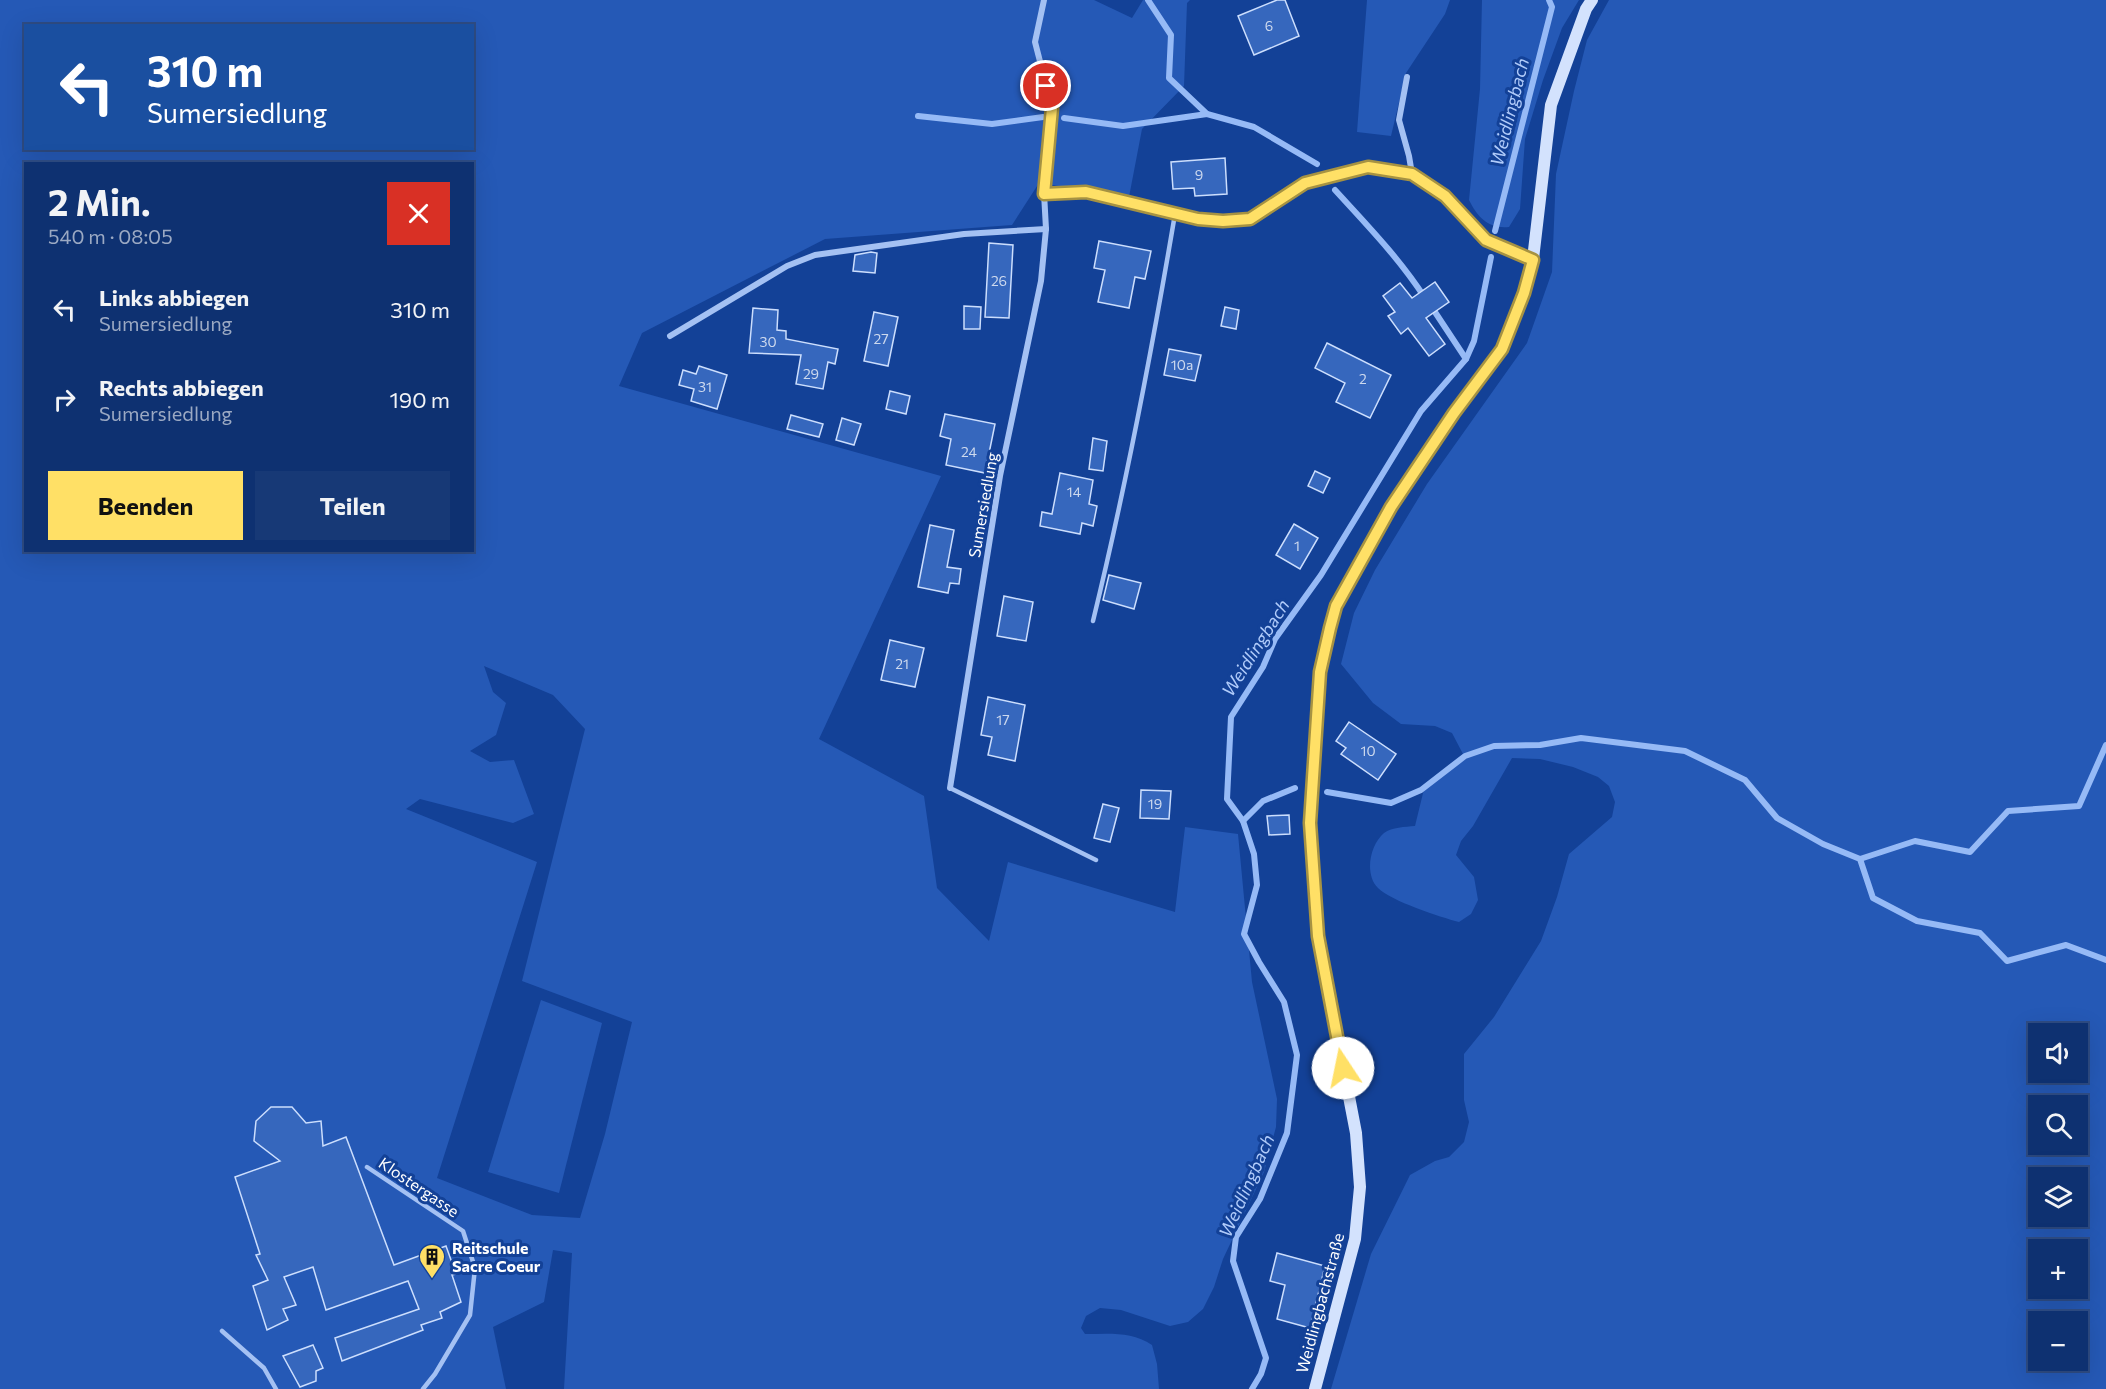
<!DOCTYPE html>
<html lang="de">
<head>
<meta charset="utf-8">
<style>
  body { margin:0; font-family:Commissioner,sans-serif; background:#173976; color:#f1f3f6; height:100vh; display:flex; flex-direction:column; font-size:22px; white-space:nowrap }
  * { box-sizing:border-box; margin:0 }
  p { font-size:20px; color:#9ba9c3 }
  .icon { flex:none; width:33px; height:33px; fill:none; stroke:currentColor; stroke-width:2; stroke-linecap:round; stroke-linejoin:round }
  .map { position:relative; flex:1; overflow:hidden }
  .drawer { position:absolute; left:24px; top:162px; width:450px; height:390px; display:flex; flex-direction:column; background:#0e3171; border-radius:0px; box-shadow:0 6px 24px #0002,0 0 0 2px #2e4c84 }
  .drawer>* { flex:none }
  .guide { position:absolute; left:24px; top:24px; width:450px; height:126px; border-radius:0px; box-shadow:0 6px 24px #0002,0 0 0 2px #2e4c84; background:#1a4fa0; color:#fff; overflow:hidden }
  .tools { position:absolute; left:2028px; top:1023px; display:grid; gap:12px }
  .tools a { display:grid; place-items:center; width:60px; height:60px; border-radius:0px; background:#0e3171; box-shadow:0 6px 24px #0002,0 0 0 2px #2e4c84; font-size:30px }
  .pin { position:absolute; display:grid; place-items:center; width:51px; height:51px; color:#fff; margin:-26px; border:3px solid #fff; border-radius:50%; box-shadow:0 2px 6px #0007 }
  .me { position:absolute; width:66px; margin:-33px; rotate:349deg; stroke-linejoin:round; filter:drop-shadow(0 0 4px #0008) }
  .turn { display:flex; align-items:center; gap:21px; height:126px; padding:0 24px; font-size:27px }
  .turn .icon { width:78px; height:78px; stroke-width:2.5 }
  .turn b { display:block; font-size:42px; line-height:51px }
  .round { display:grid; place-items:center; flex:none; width:63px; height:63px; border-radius:0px; background:#173976 }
  .head { display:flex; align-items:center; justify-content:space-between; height:102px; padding:0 24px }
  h1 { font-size:36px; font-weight:700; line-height:45px }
  .primary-button { display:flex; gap:12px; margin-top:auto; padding:12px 24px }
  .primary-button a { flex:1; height:69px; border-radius:0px; background:#ffe066; color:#111; font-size:24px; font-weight:700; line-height:69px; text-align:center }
  .primary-button a+a { background:#173976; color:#f1f3f6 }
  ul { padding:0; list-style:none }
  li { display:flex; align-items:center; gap:18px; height:90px; padding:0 24px }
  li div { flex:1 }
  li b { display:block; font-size:22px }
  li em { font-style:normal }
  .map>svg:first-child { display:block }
</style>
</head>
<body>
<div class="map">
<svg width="2106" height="1389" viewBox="0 0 2106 1389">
  <rect width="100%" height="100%" fill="#134197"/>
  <g fill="#2559b6" fill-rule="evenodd">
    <path d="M 0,0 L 1094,0 L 1132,18 L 1143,0 L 1190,0 L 1187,3 L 1184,86 L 1142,129 L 1129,197 L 1039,183 L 1012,225 L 825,239 L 642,333 L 619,386 L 941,476 L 819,739 L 924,796 L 937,888 L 989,941 L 1008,862 L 1175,912 L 1185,827 L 1238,834 L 1252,982 L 1277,1099 L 1276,1127 L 1264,1172 L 1223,1259 L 1214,1287 L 1203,1309 L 1188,1322 L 1170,1326 L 1121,1310 L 1100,1308 L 1086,1316 L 1081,1328 L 1085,1334 C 1109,1334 1132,1331 1152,1345 L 1157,1364 L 1159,1389 L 564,1389 L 572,1253 L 553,1250 L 544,1302 L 493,1327 L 506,1389 L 0,1389 ZM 26,26 L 472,26 L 472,148 L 26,148 ZM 26,164 L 472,164 L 472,550 L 26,550 ZM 484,666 L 553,695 L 585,729 L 522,981 L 632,1022 L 605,1134 L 580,1218 L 532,1215 L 437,1178 L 537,862 L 406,809 L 420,799 L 513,823 L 534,814 L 514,760 L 490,762 L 470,751 L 496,735 L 506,703 L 493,692 Z"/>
    <polygon points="1367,0 1450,0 1445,14 1406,73 1391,136 1357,132"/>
    <path d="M 1482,0 L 1579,0 L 1562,28 L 1543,80 L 1525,139 L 1520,209 L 1509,227 C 1489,229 1478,218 1469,200 L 1480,89 Z"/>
    <path d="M 1609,0 L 2106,0 L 2106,1389 L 1331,1389 L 1371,1254 L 1410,1175 L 1435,1161 L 1449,1157 L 1464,1142 L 1469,1122 L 1464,1100 L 1464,1054 L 1494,1017 L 1541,941 L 1557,897 L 1569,854 L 1612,817 L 1615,802 L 1609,786 L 1598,777 L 1573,767 L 1540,759 L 1512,758 L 1473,826 L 1461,841 L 1456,855 L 1474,877 L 1478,900 L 1471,914 L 1459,922 C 1440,917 1391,901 1378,888 C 1364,874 1370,845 1384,833 C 1392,827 1405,827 1415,826 L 1425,785 L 1463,754 L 1452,733 L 1435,726 L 1401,724 L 1373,703 L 1341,664 L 1354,613 L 1375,570 L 1427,484 L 1527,343 L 1552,272 L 1556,174 L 1574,91 L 1587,40 ZM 2038,1034 L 2078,1034 L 2078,1072 L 2038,1072 ZM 2038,1106 L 2078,1106 L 2078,1144 L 2038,1144 ZM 2038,1178 L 2078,1178 L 2078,1216 L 2038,1216 ZM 2038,1250 L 2078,1250 L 2078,1288 L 2038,1288 ZM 2038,1322 L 2078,1322 L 2078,1360 L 2038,1360 Z"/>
    <polygon points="541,1000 602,1023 559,1193 488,1172"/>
  </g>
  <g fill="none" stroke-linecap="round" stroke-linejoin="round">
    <g stroke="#96baf6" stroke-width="6">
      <polyline points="1148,0 1171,35 1169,78 1207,114 1254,127 1317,164"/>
      <polyline points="918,116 992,124 1043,117"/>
      <polyline points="1064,118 1123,126 1207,114"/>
      <path d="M 1335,190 C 1367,225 1399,258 1425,298"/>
      <polyline points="1495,231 1552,7 1549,0"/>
      <polyline points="1431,306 1466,359"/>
      <polyline points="1327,792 1391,803 1421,790 1465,756 1494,746 1540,745 1581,738 1685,751 1745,780 1777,818 1823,844 1860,859 1873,898 1917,921 1980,933 2007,961 2066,945 2106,960"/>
      <polyline points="1243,821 1263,801 1295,788"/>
      <polyline points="1860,859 1915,841 1970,852 2008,811 2079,806 2106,745"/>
      <polyline points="1252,1389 1261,1374 1266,1358 1233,1261 1236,1237 1260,1199 1287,1133 1297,1055 1284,1002 1259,962 1244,934 1257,885 1254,854 1243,821 1227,799 1231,717 1263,667 1275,639 1321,575 1421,411 1466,359 1474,341 1491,257"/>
    </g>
  </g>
  <g fill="#3667bd" stroke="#ccdefd" stroke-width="1.5">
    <polygon points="1277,0 1285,0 1299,36 1254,55 1238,16"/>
    <polygon points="1225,158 1227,194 1195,196 1194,188 1173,189 1171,162"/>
    <polygon points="1099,241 1151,251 1145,279 1135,277 1129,308 1098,302 1105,270 1094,268"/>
    <polygon points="989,243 1013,245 1009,318 985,317"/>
    <polygon points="871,252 877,253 875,273 853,271 855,255"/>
    <polygon points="1435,282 1449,302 1426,318 1445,344 1429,356 1408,328 1401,334 1388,316 1395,312 1383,296 1400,283 1412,298"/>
    <polygon points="964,306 981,307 980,329 964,329"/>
    <polygon points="1225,307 1239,310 1236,329 1221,326"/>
    <polygon points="753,308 778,310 777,330 786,331 786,339 838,349 835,364 828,362 823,389 796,384 801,355 749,353"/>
    <polygon points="874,312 898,317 888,366 864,361"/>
    <polygon points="1327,343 1391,375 1370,418 1336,402 1345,383 1315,368"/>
    <polygon points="1169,349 1201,355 1195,381 1164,375"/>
    <polygon points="699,366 727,375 717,409 691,401 694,389 679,385 683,370 696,374"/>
    <polygon points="890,391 910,396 906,414 886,409"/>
    <polygon points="945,414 995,424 985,473 946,465 951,439 940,436"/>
    <polygon points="791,415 823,424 819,437 787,429"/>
    <polygon points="842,418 861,424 854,445 836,440"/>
    <polygon points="1093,438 1107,441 1103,471 1089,469"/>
    <polygon points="1315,471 1330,478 1323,493 1308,486"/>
    <polygon points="1060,473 1093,480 1089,504 1097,506 1093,526 1082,523 1080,534 1040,526 1042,512 1052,514"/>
    <polygon points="1294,524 1318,538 1300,569 1276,555"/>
    <polygon points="930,525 954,530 947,567 961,569 959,584 950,583 948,593 918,587"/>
    <polygon points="1109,575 1141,583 1134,609 1103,600"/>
    <polygon points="1004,596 1033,602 1026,641 997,636"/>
    <polygon points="890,640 924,648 915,687 881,680"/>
    <polygon points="988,697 1025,705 1015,761 988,755 992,737 981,735"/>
    <polygon points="1349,722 1396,754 1378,780 1341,754 1346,748 1336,741"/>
    <polygon points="1141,790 1171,791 1169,819 1140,818"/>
    <polygon points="1103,804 1119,808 1110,842 1094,838"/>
    <polygon points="1289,815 1290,834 1269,835 1267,816"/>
    <polygon points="271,1107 292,1107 306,1123 321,1121 323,1146 346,1137 394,1265 446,1246 456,1274 452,1275 461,1302 440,1312 442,1318 421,1325 423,1330 342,1361 335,1338 419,1309 408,1281 326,1310 313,1267 284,1277 296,1305 283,1309 288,1320 267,1330 253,1286 268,1280 256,1255 260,1254 235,1177 280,1161 254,1141 256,1121"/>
    <polygon points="1277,1253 1325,1266 1310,1328 1277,1319 1285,1285 1270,1281"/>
    <polygon points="313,1345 323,1368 316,1371 316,1381 300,1387 283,1356"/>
  </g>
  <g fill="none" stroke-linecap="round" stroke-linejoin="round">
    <g stroke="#a4c1f3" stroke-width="4.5">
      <path d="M 1093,621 C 1126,486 1152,350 1175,214"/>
      <polyline points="950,788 1096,860"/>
      <polyline points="367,1167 463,1231 475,1268 470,1315 435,1374 423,1389"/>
      <polyline points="222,1331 264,1368 276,1389"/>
    </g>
    <g stroke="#a4c1f3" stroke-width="6">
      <polyline points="1407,77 1399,120 1409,156 1412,174"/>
      <polyline points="1044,193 1086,192 1198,219 1223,221 1250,219 1305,183 1368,167 1412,174 1445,196 1486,240 1533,259"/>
      <polyline points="670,336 787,266 815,255 964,234 1046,229"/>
      <polyline points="950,788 1000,476 1041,281 1046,229 1044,193 1052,108 1035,42 1044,0"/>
    </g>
    <polyline stroke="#d3e2fd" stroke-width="12" points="1315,1389 1355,1239 1360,1187 1356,1133 1318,936 1310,823 1320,672 1336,606 1391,507 1454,413 1502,349 1524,293 1533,259 1551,105 1586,9 1592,0"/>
  </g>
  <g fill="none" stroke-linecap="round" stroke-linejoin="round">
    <defs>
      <polyline id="route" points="1046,86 1052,108 1044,194 1086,192 1198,219 1223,221 1250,219 1305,183 1368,167 1412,174 1445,196 1486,240 1533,260 1524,293 1502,349 1454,413 1391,507 1336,606 1330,628 1320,672 1310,823 1318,936 1343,1068"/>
    </defs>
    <use href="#route" stroke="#a69242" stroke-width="15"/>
    <use href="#route" stroke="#ffe066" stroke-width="10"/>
  </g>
  <defs>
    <symbol id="building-pin" viewBox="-11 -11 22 30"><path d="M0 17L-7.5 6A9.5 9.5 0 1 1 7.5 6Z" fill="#ffe066" stroke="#134197"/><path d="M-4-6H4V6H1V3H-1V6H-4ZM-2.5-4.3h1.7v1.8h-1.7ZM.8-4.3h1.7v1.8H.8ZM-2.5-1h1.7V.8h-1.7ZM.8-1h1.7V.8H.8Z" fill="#111"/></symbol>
  </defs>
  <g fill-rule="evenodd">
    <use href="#building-pin" x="417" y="1242" width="30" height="40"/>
  </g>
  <g text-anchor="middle" stroke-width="6" stroke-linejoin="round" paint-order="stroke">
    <g font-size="14" fill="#cdd9ee">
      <text x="1269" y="31">6</text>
      <text x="1199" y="180">9</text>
      <text x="999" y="286">26</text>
      <text x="881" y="344">27</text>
      <text x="768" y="347">30</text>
      <text x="1182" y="370">10a</text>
      <text x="811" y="379">29</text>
      <text x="1363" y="384">2</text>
      <text x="705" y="392">31</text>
      <text x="969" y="457">24</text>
      <text x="1074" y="497">14</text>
      <text x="1297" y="551">1</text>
      <text x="902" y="669">21</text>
      <text x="1003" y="725">17</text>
      <text x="1368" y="756">10</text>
      <text x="1155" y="809">19</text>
    </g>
    <g font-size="16" fill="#fff" stroke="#134197">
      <text transform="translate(983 505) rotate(-80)" y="6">Sumersiedlung</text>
      <text transform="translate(419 1187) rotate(34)" y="6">Klostergasse</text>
      <text transform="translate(1320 1303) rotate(-75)" y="6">Weidlingbachstraße</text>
    </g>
    <g font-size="16" font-weight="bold" fill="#fff" stroke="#134197" text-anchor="start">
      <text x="452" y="1254">Reitschule<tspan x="452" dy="18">Sacre Coeur</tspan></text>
    </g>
    <g font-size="18" font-style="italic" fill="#b0cbfa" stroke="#134197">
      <text transform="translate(1510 112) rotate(-76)" y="6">Weidlingbach</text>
      <text transform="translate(1256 648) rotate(-58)" y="6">Weidlingbach</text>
      <text transform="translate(1247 1186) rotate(-66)" y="6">Weidlingbach</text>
    </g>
  </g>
</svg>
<div class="tools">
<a><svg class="icon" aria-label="sound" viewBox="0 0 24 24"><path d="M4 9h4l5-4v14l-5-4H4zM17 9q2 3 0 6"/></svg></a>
<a><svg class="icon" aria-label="search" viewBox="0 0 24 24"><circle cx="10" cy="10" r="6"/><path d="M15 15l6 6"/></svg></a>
<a><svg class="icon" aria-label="layers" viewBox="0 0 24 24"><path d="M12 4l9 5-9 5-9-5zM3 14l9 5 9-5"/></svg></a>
<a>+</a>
<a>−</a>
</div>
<div class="pin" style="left:1046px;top:86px;background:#d93025"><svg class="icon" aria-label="arrive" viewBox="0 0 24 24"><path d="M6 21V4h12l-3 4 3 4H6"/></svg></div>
<svg class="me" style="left:1343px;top:1068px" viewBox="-20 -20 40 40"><circle r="19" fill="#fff"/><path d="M0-13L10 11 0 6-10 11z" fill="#ffe066"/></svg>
<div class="guide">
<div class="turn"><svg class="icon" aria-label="left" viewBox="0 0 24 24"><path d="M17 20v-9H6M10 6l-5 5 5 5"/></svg><div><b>310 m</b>Sumersiedlung</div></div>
</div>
<section class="drawer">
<div class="head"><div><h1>2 Min.</h1><p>540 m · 08:05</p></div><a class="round" style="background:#d93025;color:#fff"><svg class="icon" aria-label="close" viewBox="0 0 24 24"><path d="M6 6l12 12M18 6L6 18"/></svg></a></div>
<ul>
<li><svg class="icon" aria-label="left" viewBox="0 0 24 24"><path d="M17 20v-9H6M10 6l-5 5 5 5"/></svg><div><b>Links abbiegen</b><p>Sumersiedlung</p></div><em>310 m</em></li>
<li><svg class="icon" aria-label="right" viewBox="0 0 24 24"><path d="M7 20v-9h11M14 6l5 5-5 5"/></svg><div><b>Rechts abbiegen</b><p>Sumersiedlung</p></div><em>190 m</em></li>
</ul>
<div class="primary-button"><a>Beenden</a><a>Teilen</a></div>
</section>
</div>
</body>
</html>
